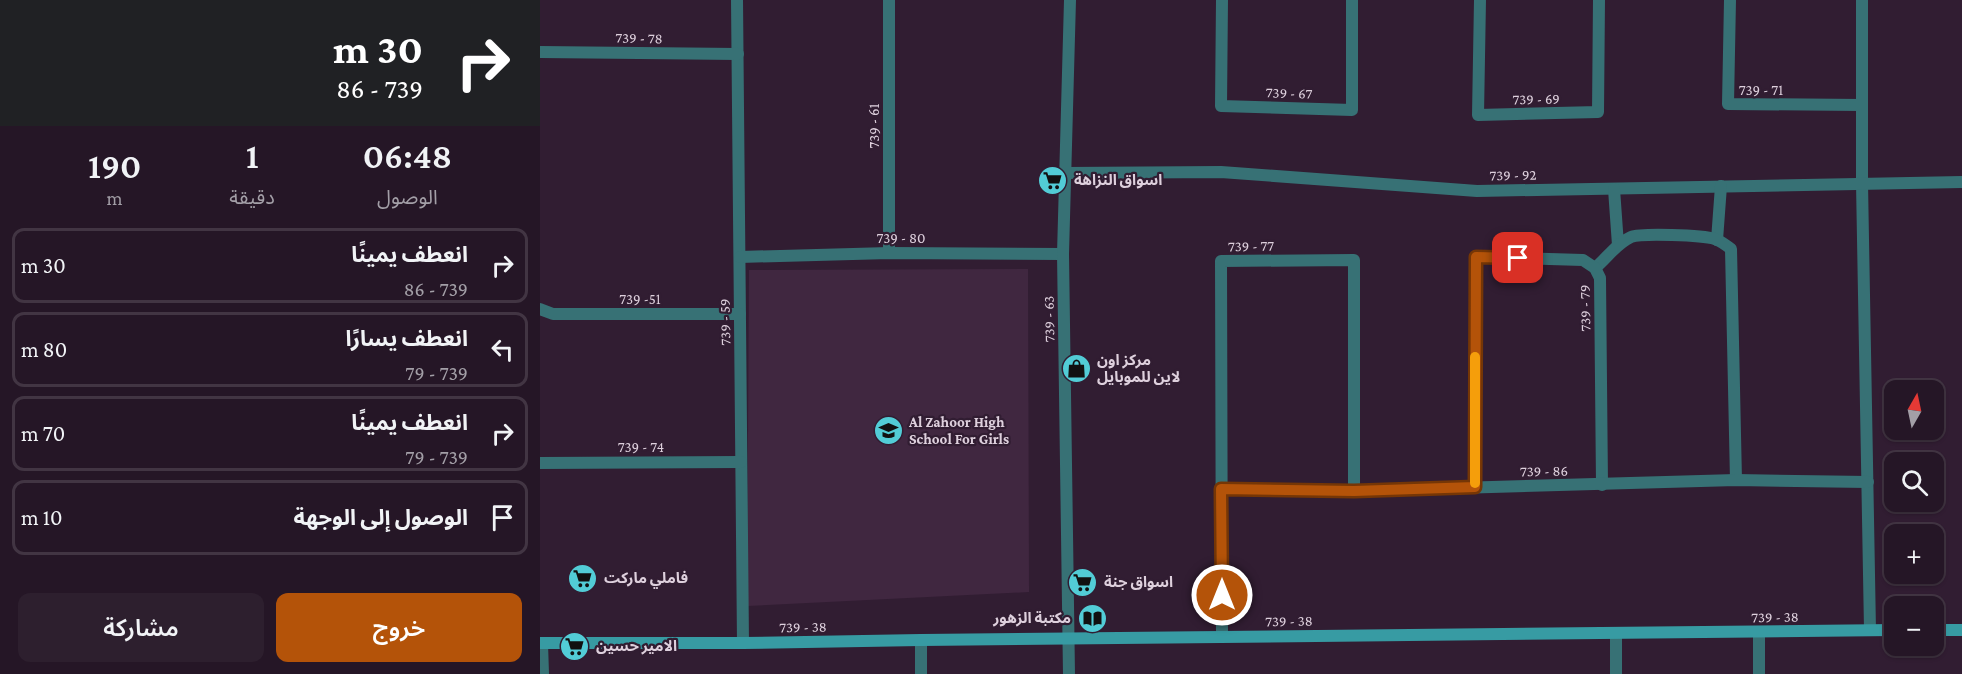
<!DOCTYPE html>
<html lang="ar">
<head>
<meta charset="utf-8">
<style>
  body { margin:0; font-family:"Crimson Pro","Noto Sans Arabic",serif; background:#2d1f2e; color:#f1f3f6; direction:rtl; height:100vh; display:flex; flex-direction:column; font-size:22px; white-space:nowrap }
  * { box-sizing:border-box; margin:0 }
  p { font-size:20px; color:#a39fa7 }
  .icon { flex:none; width:33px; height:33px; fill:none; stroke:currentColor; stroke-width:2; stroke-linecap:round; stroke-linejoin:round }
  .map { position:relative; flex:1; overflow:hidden; direction:ltr }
  .side { display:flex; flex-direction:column; background:#251626; width:540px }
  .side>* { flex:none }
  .banner { background:#202124; color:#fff; overflow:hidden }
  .needle { width:39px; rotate:9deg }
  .tools { position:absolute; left:1344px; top:380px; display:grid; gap:12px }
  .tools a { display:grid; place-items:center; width:60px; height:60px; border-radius:12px; background:#251626; box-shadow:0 2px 4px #0004,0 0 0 2px #423543; font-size:30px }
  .pin { position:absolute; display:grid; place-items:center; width:51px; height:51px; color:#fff; margin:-26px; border-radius:12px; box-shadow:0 3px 9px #0006 }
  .me { position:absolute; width:66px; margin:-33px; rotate:0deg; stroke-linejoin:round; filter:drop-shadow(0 0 4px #0008) }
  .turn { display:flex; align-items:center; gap:21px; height:126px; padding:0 18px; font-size:27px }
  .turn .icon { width:78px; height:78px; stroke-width:2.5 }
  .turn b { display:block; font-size:42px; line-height:51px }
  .eta { display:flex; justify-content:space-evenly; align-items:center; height:102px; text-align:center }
  .eta b { font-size:36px; font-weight:600; line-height:42px }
  .button { display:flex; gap:12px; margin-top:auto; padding:12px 18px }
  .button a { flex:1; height:69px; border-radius:12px; background:#b45309; color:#fff; font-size:24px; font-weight:600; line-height:69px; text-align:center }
  .button a+a { background:#2d1f2e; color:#f1f3f6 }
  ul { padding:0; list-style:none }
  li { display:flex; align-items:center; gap:18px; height:75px; margin:0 12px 9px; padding:0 6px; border:3px solid #423543; border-radius:12px }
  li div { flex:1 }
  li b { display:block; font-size:22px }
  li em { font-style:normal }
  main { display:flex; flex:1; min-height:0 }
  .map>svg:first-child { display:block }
</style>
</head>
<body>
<main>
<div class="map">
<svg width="1422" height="674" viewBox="0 0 1422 674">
  <rect width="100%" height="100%" fill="#311d32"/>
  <polygon fill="#402740" points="488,269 489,592 207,606 209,270"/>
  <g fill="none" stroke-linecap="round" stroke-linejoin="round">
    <g stroke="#377175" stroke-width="12">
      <polyline points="197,0 203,643"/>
      <polyline points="349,0 349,253"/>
      <polyline points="682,0 681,106 812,110 812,0"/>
      <polyline points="940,0 938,115 1058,112 1059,0"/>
      <polyline points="1190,0 1188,104 1322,105"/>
      <polyline points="1322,0 1322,183 1330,630"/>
      <polyline points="0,52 198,54"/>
      <polyline points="525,173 681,172 937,191 1422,182"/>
      <polyline points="1074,189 1078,245"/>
      <polyline points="1177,240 1181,186"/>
      <polyline points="200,257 349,253 523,254"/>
      <path d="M 1055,268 C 1067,258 1077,243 1091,237 C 1101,233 1162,235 1175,239 C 1180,241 1186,245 1191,249 L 1196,480"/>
      <polyline points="0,309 13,314 200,314"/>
      <polyline points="0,463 201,462"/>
      <polyline points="935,487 936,257 1043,260 1055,268 1060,278 1062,485"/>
      <polyline points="681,489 814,491 1196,480 1328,482"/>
      <polyline points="1219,633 1219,674"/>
      <polyline points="682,637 681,261 814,260 814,491"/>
      <polyline points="381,640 381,674"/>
      <polyline points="2,643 3,674"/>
      <polyline points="529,674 523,254 530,0"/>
      <polyline points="1076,674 1076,633"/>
    </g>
    <g stroke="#379ba3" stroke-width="12">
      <polyline points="1394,630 1422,630"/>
      <polyline points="0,643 203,643 381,640 1354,630"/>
    </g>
  </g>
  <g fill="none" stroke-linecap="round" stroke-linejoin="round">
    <defs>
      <polyline id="route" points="682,595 681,489 814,491 935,487 936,257 978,258"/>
    </defs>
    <use href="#route" stroke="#753606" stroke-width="15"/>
    <use href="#route" stroke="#b45309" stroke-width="10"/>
    <polyline stroke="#f59e0b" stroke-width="10" points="935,483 935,357"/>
  </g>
  <defs>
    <symbol id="supermarket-disc" viewBox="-11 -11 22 22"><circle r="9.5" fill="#52ccd6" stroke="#311d32"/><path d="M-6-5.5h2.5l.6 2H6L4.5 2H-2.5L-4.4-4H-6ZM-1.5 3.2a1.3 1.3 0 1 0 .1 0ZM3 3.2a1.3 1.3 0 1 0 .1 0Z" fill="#111"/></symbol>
    <symbol id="shop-disc" viewBox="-11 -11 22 22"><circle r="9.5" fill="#52ccd6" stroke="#311d32"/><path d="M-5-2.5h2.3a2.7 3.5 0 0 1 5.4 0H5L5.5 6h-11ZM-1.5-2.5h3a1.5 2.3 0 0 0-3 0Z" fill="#111"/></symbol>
    <symbol id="school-disc" viewBox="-11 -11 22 22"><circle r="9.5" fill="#52ccd6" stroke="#311d32"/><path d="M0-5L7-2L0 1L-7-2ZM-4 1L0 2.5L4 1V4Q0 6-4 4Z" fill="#111"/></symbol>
    <symbol id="library-disc" viewBox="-11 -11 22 22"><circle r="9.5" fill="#52ccd6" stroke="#311d32"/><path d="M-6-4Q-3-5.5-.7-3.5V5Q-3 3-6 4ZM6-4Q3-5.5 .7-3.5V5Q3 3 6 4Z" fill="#111"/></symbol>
  </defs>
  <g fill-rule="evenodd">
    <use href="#supermarket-disc" x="496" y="164" width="33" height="33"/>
    <use href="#shop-disc" x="520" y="352" width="33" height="33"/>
    <use href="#school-disc" x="332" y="414" width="33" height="33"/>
    <use href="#supermarket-disc" x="26" y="562" width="33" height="33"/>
    <use href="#supermarket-disc" x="526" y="566" width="33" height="33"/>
    <use href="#library-disc" x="536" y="602" width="33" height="33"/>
    <use href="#supermarket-disc" x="18" y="630" width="33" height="33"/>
  </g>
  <g text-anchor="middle" stroke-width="4.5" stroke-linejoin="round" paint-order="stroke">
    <g font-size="15" fill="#ded0dd" stroke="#311d32">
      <text transform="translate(99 38) rotate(1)" y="5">739 - 78</text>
      <text x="1221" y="95">739 - 71</text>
      <text transform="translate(749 93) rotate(2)" y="5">739 - 67</text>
      <text transform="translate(996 99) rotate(-1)" y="5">739 - 69</text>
      <text transform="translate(334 126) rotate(-90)" y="5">739 - 61</text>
      <text transform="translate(973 175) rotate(-1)" y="5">739 - 92</text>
      <text x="361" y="243">739 - 80</text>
      <text transform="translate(711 246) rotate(-1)" y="5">739 - 77</text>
      <text x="100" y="304">739 -51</text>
      <text transform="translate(1045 308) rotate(-91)" y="5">739 - 79</text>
      <text transform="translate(509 319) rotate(-91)" y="5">739 - 63</text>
      <text transform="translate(185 322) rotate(-91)" y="5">739 - 59</text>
      <text x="101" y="452">739 - 74</text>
      <text transform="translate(1004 471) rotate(-1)" y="5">739 - 86</text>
      <text transform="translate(1235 617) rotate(-1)" y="5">739 - 38</text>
      <text transform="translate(749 621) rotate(-1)" y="5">739 - 38</text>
      <text transform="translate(263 627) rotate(-1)" y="5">739 - 38</text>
    </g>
    <g font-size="15" font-weight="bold" fill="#ded0dd" stroke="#311d32" text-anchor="start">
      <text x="534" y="185">اسواق النزاهة</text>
      <text x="557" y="365">مركز اون<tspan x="557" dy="17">لاين للموبايل</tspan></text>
      <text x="369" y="427">Al Zahoor High<tspan x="369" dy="17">School For Girls</tspan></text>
      <text x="64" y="583">فاملي ماركت</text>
      <text x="564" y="587">اسواق جنة</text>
      <text x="531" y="623" text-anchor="end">مكتبة الزهور</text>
      <text x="56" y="651">الامير حسين</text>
    </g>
  </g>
</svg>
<div class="tools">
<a><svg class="needle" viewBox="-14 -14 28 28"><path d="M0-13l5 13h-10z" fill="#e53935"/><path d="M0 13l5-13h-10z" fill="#a39fa7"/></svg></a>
<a><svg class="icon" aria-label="search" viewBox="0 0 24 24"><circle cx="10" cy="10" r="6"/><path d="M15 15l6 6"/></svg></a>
<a>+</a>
<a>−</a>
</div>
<div class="pin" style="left:978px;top:258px;background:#d93025"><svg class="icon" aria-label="arrive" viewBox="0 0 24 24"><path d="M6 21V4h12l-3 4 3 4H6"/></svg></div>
<svg class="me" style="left:682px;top:595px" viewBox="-20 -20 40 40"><circle r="17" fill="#b45309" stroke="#fff" stroke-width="3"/><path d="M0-11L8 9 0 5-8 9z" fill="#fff"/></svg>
</div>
<section class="side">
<div class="banner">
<div class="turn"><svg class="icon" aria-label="right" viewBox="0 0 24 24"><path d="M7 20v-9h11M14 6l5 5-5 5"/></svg><div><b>30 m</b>739 - 86</div></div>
</div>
<div class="eta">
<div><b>06:48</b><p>الوصول</p></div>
<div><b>1</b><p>دقيقة</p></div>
<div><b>190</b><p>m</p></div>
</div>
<ul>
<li><svg class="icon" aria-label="right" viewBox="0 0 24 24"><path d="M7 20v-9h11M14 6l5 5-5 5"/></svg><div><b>انعطف يمينًا</b><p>739 - 86</p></div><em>30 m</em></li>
<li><svg class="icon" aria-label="left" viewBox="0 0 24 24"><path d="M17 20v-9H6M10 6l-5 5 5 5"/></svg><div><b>انعطف يسارًا</b><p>739 - 79</p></div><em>80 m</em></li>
<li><svg class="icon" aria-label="right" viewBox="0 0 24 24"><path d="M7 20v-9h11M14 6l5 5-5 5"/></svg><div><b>انعطف يمينًا</b><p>739 - 79</p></div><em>70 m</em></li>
<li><svg class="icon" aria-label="arrive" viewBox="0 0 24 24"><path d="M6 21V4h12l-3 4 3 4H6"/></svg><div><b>الوصول إلى الوجهة</b></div><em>10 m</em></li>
</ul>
<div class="button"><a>خروج</a><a>مشاركة</a></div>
</section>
</main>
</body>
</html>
